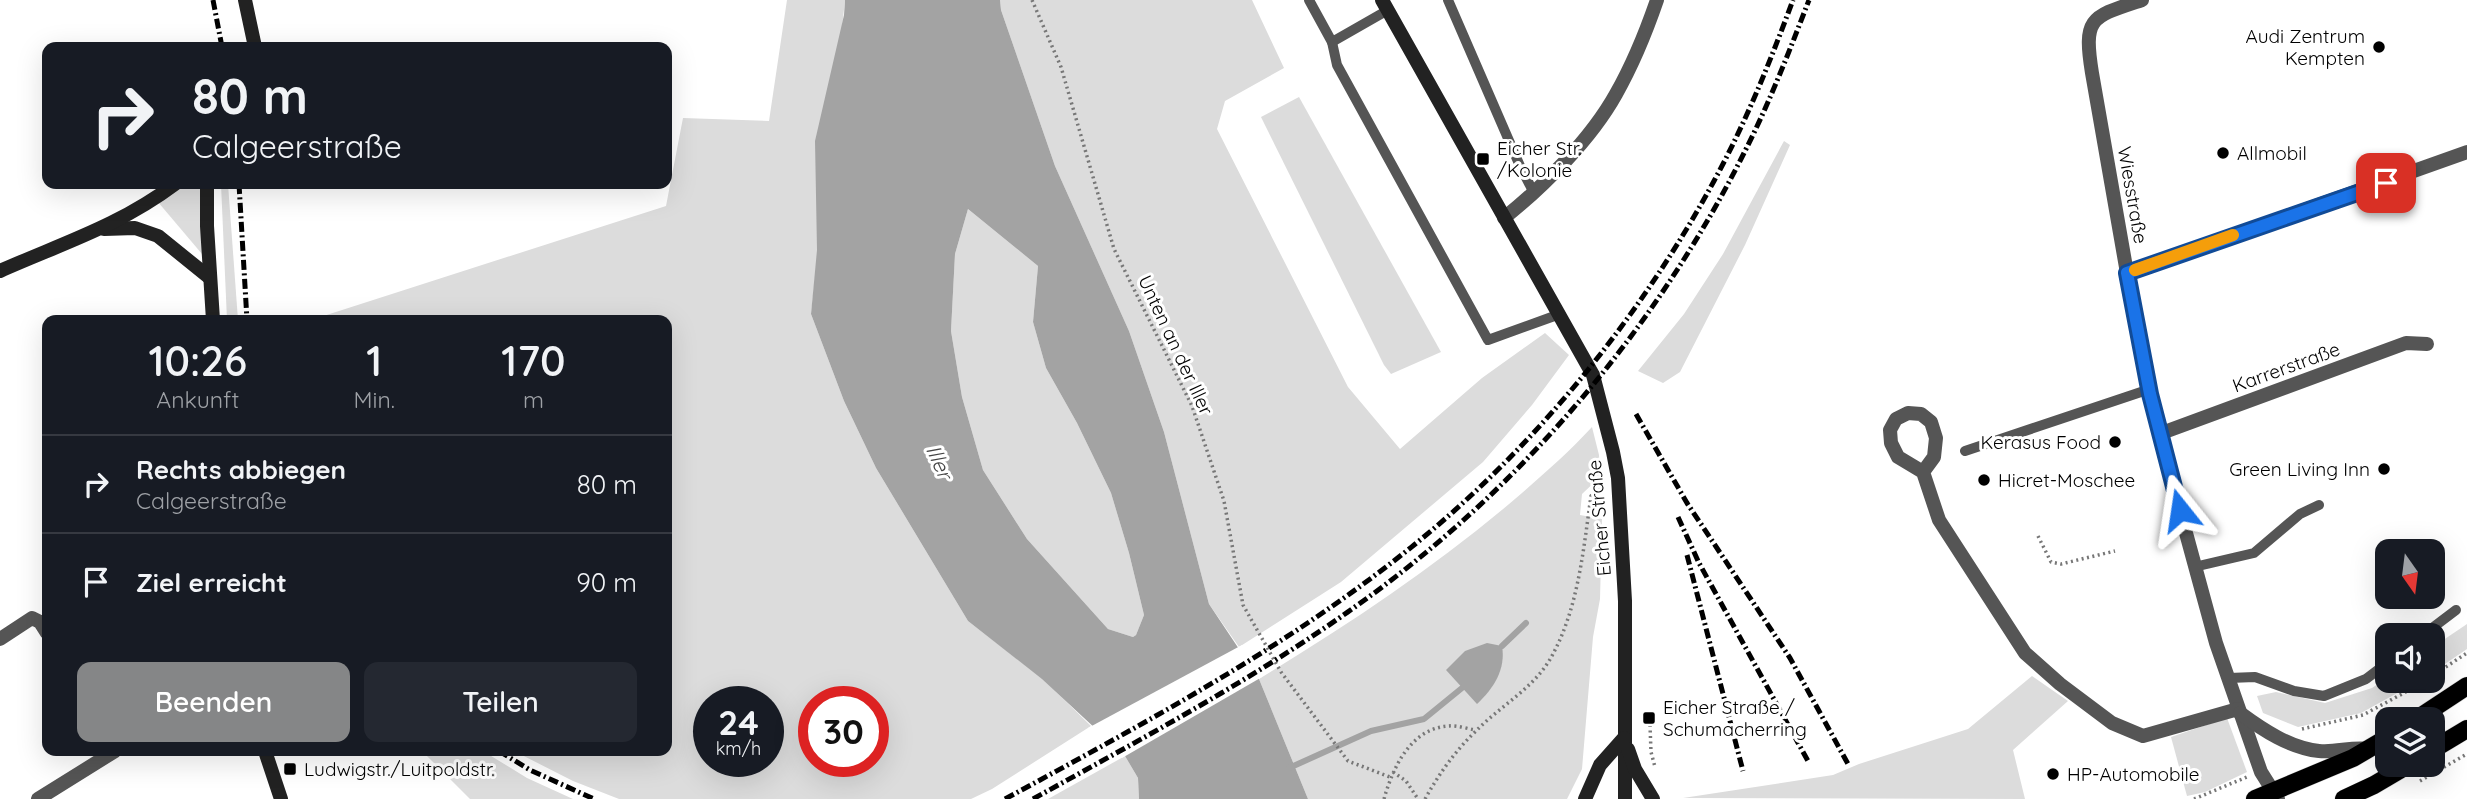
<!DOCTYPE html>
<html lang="de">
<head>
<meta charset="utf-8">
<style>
  body { margin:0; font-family:Quicksand,sans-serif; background:#242831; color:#f1f3f6; height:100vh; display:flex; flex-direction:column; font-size:26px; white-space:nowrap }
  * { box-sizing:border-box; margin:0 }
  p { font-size:23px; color:#9ea1a6 }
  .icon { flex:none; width:38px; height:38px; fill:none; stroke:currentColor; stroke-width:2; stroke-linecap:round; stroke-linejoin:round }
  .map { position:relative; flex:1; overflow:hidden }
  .panel { position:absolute; left:42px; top:315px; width:630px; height:441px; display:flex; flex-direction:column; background:#171b24; border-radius:14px; box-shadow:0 7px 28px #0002 }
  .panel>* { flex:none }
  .hud { position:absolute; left:42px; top:42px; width:630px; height:147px; border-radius:14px; box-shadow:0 7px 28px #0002; background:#171b24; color:#f1f3f6; overflow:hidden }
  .needle { width:46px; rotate:166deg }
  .buttons { position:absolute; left:2375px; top:539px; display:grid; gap:14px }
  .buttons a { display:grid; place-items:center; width:70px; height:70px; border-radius:14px; background:#171b24; box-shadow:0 7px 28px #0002; font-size:35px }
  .speed { position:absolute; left:693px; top:686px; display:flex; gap:14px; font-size:35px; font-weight:700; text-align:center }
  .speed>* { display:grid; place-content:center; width:91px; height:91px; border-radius:50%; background:#171b24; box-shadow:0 7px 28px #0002; line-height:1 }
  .speed small { font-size:18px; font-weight:400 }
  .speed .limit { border:10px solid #d22; background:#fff; color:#111 }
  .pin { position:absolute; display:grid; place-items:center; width:60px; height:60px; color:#fff; margin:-30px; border-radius:14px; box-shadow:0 4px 10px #0006 }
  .me { position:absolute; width:77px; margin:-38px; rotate:345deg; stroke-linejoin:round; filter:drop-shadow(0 0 5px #0008) }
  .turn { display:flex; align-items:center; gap:24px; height:147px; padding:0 35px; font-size:32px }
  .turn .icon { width:91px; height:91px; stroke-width:2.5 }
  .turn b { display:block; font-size:49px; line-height:60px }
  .eta { display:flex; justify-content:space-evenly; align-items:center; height:119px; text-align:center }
  .eta b { font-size:42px; font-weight:600; line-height:49px }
  .cta { display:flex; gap:14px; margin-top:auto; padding:14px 35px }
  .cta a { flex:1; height:80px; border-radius:14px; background:#858687; color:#fff; font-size:28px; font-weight:600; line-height:80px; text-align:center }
  .cta a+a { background:#242831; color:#f1f3f6 }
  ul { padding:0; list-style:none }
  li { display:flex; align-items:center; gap:21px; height:98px; padding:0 35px; border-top:2px solid #363941 }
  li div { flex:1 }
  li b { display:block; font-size:26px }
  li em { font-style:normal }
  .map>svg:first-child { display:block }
</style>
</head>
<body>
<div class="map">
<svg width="2467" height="799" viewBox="0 0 2467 799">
  <rect width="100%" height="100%" fill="#fff"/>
  <g fill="#dcdcdc" fill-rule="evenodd">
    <path d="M 787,0 L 845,0 L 811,314 L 844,401 L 876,468 L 968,621 L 1043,679 L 1091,726 L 992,789 L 971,799 L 619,799 L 573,781 L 514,751 L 667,751 L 667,320 L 311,320 L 666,206 L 683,118 L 769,121 ZM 709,702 L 768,702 L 768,761 L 709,761 ZM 814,702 L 873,702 L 873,761 L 814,761 Z"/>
    <polygon points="1000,0 1252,0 1284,68 1225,101 1217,129 1348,387 1400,449 1482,378 1545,333 1569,355 1532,405 1483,462 1341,582 1239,647 1209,604 1164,432 1129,331 1055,166 1001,10"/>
    <polygon points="1299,97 1441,352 1391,374 1384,365 1261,117"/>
    <polygon points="1784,141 1790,145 1745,245 1680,372 1663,383 1638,371 1684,314 1723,254"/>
    <polygon points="184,184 203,184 202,254 158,202"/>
    <polygon points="221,184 228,184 238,320 227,320"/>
    <polygon points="968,209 1038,266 1033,322 1046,368 1077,423 1111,493 1129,553 1144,615 1136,635 1133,637 1108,629 1027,539 983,470 962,397 951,331 955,254"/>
    <path d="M 1592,427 L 1599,455 L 1600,477 L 1582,494 L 1580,515 L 1602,519 L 1600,599 L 1593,637 L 1582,769 L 1567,799 L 1308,799 L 1259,679 C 1351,623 1441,563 1522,493 C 1546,472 1570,451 1592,427 Z"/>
    <polygon points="2467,624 2467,649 2433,672 2433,647"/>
    <polygon points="2032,676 2068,701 2013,750 2025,799 1683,798 1833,775 1859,764 1968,729"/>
    <polygon points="2387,678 2387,681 2419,681 2361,713 2298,727 2263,713 2257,696 2276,692 2325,703 2372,688"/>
    <polygon points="2227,718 2247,772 2205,792 2187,796 2171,737"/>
    <polygon points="422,751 483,751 527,778 573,799 470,799"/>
    <polygon points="1125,756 1138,778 1139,799 1048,799"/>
  </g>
  <g fill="#a3a3a3" fill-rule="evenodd">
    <path d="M 845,0 L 1000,0 L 1001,10 L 1055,166 L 1129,331 L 1164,432 L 1209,604 L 1259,679 L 1308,799 L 1139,799 L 1138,778 L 1125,756 L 1042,679 L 968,621 L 876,468 L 844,401 L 811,314 L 817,250 L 815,141 L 844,15 ZM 968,209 L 1038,266 L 1033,322 L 1046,368 L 1077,423 L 1111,493 L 1129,553 L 1144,615 L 1136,635 L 1133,637 L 1108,629 L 1027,539 L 983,470 L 962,397 L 951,331 L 955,254 Z"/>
    <path d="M 1487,643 L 1502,646 C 1506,669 1494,688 1477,704 L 1446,670 L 1465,651 Z"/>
  </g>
  <polygon fill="#fff" points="1242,645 1262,677 1122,758 1088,728"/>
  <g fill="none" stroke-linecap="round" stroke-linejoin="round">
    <g stroke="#a3a3a3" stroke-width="6">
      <polyline points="1502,646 1526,623"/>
      <polyline points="1289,768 1371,731 1424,719 1462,688"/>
    </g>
    <defs>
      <g id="primary">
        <polyline points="2417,719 2467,686"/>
        <polyline points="2432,750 2467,729"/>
        <polyline points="2255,799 2353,758 2387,738"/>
        <polyline points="2344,799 2374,785 2408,765"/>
      </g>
    </defs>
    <use href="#primary" stroke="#dbdbdb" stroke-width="19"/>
    <g stroke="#777" stroke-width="3.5" stroke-dasharray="2 3.5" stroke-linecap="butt">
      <polyline points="1032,0 1061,67 1114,249 1192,406 1224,501 1243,605 1281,672 1348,761 1390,777"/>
      <polyline points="2038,536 2051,562 2061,564 2115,551"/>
      <polyline points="2432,676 2467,653"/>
      <polyline points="1650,725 1651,752 1655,767"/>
      <polyline points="2302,729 2363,715 2426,681"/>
      <polyline points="1393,772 1406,781 1418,799"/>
      <polyline points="2420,781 2467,754"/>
      <path d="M 1384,799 C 1393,767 1411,728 1449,726 C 1457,725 1468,729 1476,730"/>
      <path d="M 1425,799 C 1439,774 1455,751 1476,731 C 1499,707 1531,690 1549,661 C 1578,612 1583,552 1591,496 L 1601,489"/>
      <polyline points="2194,799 2247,777"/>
    </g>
    <g stroke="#555" stroke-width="10">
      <polyline points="1309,0 1332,42 1388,10"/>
      <polyline points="1448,0 1520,166 1534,193"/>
      <polyline points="1332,42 1337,65 1488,340 1560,314"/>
      <polyline points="1965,451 2150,389"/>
      <polyline points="2194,567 2254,553 2300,514 2319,505"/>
      <polyline points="2423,635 2456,610"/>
      <polyline points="2229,678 2255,677 2294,691 2324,696 2366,679 2387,663"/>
    </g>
    <g stroke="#555" stroke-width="14">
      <path d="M 2142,0 C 2091,17 2083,17 2092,73 L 2127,273 L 2159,434 L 2216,643 L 2261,772 L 2278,799"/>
      <path d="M 1504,218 C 1544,186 1591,139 1616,94 C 1633,64 1646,32 1657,0"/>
      <polyline points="2127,273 2467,152"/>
      <polyline points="2159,434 2406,343 2427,344"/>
      <polyline points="1923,472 1934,457 1936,438 1931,422 1921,414 1908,413 1896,419 1890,430 1891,443 1898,457 1923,472 1939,520 2025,653 2060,684 2112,723 2143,736 2238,709"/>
      <polyline points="0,639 32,618 40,622 47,633"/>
      <path d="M 2240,713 C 2263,730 2290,748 2319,751 C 2336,753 2352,746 2369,749"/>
      <polyline points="38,799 115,751"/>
    </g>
    <g stroke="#222" stroke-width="14">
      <polyline points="245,0 255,47"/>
      <polyline points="1382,0 1593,375 1613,452 1618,478 1625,601 1625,799"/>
      <polyline points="207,184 207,226 213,320"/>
      <polyline points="104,229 135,228 158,236 210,278"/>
      <path d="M 0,271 C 63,243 119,226 175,184"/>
      <polyline points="1628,749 1635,769 1653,799"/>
      <polyline points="265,751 281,799"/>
      <polyline points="1585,799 1600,765 1624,738"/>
    </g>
    <use href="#primary" stroke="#000" stroke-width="18"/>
    <g stroke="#000" stroke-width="5" stroke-dasharray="10 3.5 2 3.5" stroke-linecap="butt">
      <polyline points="213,0 222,47"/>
      <polyline points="239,184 247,320"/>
      <polyline points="1636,414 1687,503 1790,658 1848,764"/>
      <polyline points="1678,517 1699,563 1808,761"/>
      <polyline points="1687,555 1743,771"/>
      <polyline points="499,751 530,770 594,799"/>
      <path d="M 1005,799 C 1145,723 1289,646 1414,545 C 1535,447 1640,318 1714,181 C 1746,122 1770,62 1793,0"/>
      <path d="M 1033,799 C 1143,738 1256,678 1359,604 C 1520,489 1655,331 1744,153 C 1769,104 1789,52 1809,0"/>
    </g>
  </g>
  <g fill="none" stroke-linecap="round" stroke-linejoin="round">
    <defs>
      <polyline id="route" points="2180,510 2150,394 2127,273 2386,183"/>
    </defs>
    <use href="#route" stroke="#114b97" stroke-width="18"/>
    <use href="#route" stroke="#1a73e8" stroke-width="12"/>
    <polyline stroke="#f59e0b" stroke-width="12" points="2135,270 2233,235"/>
  </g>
  <g fill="#000" stroke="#fff" stroke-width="2.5">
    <circle cx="2379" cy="47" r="7"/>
    <circle cx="2223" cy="153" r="7"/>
    <rect x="1476" y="152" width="14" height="14" rx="3.5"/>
    <circle cx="2115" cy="442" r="7"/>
    <circle cx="2384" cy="469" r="7"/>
    <circle cx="1984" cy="480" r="7"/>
    <rect x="1642" y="711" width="14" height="14" rx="3.5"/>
    <rect x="283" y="762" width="14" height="14" rx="3.5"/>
    <circle cx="2053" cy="774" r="7"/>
  </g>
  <g text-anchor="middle" stroke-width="6" stroke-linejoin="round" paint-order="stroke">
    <g font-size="19" fill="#000" stroke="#fff" text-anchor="start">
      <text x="2365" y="43" text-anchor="end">Audi Zentrum<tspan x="2365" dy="22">Kempten</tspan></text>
      <text x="1497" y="155">Eicher Str.<tspan x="1497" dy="22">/Kolonie</tspan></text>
      <text x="2237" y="160">Allmobil</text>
      <text x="2101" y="449" text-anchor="end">Kerasus Food</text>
      <text x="2370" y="476" text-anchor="end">Green Living Inn</text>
      <text x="1998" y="487">Hicret-Moschee</text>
      <text x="1663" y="714">Eicher Straße /<tspan x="1663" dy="22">Schumacherring</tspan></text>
      <text x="304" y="776">Ludwigstr./Luitpoldstr.</text>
      <text x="2067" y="781">HP-Automobile</text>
    </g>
    <g font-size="19" fill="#000" stroke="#fff">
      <text transform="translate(2133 195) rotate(80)" y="7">Wiesstraße</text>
      <text transform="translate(1176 345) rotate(65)" y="7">Unten an der Iller</text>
      <text transform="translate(2286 367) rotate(-20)" y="7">Karrerstraße</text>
      <text transform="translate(1599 518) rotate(-95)" y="7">Eicher Straße</text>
    </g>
    <g font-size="21" font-style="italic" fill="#444" stroke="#fff">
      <text transform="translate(939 462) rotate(66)" y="7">Iller</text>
    </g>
  </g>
</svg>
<div class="buttons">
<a><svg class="needle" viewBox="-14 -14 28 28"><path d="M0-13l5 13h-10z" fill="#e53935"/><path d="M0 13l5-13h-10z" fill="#9ea1a6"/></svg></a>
<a><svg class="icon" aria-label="sound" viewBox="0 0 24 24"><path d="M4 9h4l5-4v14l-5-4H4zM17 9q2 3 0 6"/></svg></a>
<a><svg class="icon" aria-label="layers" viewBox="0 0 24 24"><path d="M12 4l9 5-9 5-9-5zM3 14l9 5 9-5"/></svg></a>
</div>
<div class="speed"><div>24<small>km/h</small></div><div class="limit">30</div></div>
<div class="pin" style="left:2386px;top:183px;background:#d93025"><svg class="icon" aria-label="arrive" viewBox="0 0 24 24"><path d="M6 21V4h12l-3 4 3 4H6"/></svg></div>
<svg class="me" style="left:2180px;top:510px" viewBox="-20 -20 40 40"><path d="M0-17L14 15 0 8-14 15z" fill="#1a73e8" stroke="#fff" stroke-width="4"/></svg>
<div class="hud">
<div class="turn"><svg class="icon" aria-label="right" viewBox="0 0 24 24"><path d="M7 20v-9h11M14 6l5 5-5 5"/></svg><div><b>80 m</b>Calgeerstraße</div></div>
</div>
<section class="panel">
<div class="eta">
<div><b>10:26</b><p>Ankunft</p></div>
<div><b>1</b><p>Min.</p></div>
<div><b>170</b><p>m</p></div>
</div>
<ul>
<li><svg class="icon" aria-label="right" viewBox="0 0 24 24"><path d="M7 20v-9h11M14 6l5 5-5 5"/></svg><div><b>Rechts abbiegen</b><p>Calgeerstraße</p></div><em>80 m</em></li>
<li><svg class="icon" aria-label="arrive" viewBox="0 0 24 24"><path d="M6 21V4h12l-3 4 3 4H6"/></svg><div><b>Ziel erreicht</b></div><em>90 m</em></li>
</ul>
<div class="cta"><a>Beenden</a><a>Teilen</a></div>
</section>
</div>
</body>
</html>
